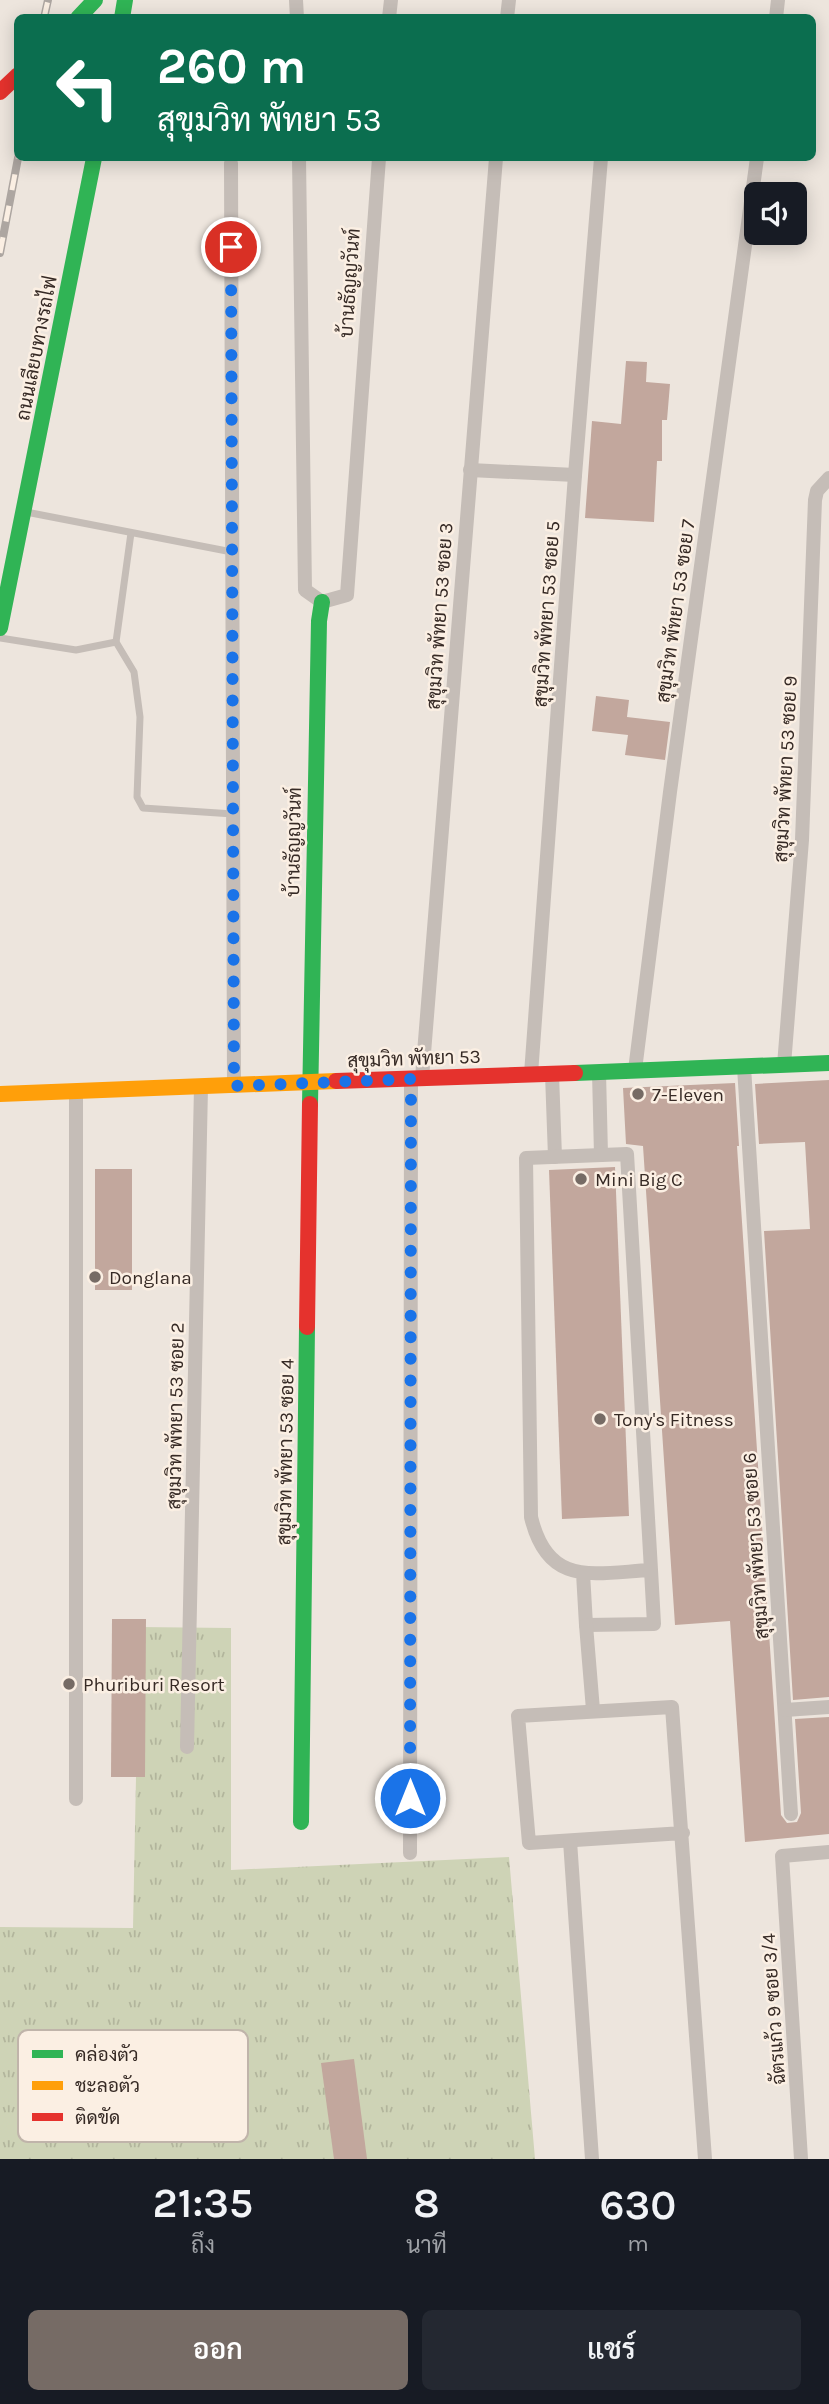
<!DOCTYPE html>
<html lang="th">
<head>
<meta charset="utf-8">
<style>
  body { margin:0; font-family:Karla,Sarabun,sans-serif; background:#242831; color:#f1f3f6; height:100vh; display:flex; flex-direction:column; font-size:26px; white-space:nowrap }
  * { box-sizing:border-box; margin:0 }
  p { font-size:23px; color:#9ea1a6 }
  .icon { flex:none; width:38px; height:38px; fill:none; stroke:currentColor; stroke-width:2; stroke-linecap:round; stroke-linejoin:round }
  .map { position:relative; height:2159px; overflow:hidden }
  .sheet { display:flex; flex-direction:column; background:#171b24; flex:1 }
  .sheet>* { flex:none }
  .top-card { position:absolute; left:14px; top:14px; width:802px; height:147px; border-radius:10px; box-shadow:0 4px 18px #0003; background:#0b6e4f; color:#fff; overflow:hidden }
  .tools { position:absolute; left:744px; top:182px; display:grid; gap:14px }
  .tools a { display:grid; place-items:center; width:63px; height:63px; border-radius:10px; background:#171b24; box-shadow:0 4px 18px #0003; font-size:35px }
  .pin { position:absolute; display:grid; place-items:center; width:60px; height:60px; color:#fff; margin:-30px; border:4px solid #fff; border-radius:50%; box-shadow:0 2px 7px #0007 }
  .me { position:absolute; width:77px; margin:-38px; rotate:0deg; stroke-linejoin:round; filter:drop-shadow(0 0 5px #0008) }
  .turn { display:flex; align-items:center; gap:24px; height:147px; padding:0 28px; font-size:32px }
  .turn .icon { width:91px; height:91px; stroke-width:2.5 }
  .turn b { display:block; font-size:49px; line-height:60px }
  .eta { display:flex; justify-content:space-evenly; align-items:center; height:119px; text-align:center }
  .eta b { font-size:42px; font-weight:600; line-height:49px }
  .primary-button { display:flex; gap:14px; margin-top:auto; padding:14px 28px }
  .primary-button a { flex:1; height:80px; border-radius:10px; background:#766b65; color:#fff; font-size:28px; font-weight:600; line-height:80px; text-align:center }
  .primary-button a+a { background:#242831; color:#f1f3f6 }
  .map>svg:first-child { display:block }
</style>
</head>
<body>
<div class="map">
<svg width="829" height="2159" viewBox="0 0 829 2159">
  <defs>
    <pattern id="grass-tufts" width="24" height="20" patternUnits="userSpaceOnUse" patternTransform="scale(1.75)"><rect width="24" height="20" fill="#ced3b6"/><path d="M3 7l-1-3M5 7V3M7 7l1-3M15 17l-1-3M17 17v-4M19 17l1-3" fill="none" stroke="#b2b59c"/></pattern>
  </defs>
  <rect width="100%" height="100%" fill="#ede5dd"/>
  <polygon fill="url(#grass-tufts)" points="139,1627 231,1628 231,1870 509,1857 535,2159 0,2159 0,1927 133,1928"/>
  <g fill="#c2a79d">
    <polygon points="626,361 647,362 646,382 670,384 667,420 662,420 662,461 657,461 654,522 585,518 592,421 621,424"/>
    <polygon points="596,696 629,700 627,717 670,722 665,760 625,755 628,735 592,731"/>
    <polygon points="829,1080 829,1697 793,1700 764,1231 810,1229 805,1142 759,1144 755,1084"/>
    <polygon points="735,1083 739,1146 737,1146 781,1815 787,1823 797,1822 801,1813 795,1719 829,1717 829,1834 745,1842 730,1621 675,1625 643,1146 626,1144 623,1088"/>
    <polygon points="615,1167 629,1516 562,1519 549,1170"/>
    <rect x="95" y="1169" width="37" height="121"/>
    <polygon points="112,1619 146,1619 145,1777 111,1777"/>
    <polygon points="354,2059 367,2159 334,2159 321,2063"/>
  </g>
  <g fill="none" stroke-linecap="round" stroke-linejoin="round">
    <g stroke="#c5bdb7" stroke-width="7">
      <polyline points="26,512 232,552"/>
      <polyline points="131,533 116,642 134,672 140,717 137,797 143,808 233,814"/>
      <polyline points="0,638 76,650 116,642"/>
    </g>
    <g stroke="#c5bdb7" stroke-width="14">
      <polyline points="296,0 297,18"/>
      <polyline points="389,18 391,0"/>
      <polyline points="507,18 509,0"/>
      <polyline points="776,18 778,0"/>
      <polyline points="299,158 305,590 322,602 347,595 379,158"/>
      <polyline points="231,163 234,1086"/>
      <polyline points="470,470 575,475"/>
      <polyline points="784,1065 802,840 815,500 817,491 829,478"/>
      <polyline points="744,1067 791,1814"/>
      <polyline points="635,1070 670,792 757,158"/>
      <polyline points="599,1072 601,1155"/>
      <polyline points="531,1074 575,475 601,158"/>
      <polyline points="552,1074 555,1157"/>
      <polyline points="422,1078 496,158"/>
      <path d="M 583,1573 L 586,1625 L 654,1624 L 651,1570 L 627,1154 L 526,1158 L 531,1517 C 548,1588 594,1573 651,1570"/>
      <polyline points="586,1625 593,1710"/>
      <polyline points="785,1710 829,1707"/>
      <polyline points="187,1747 201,1087"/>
      <polyline points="76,1799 76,1091"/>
      <polyline points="683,1833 529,1843 518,1716 672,1707 705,2159"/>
      <polyline points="570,1841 592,2159"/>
      <polyline points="410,1853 411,1079"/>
      <polyline points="801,2159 782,1856 829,1852"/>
    </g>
    <g stroke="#30b455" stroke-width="16">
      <polyline points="78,18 95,0"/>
      <polyline points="122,18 125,0"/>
      <polyline points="0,628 94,158"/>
      <polyline points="575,1073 829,1063"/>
      <polyline points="310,1104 319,621 322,602"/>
      <polyline points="301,1822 307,1327"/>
    </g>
    <polyline stroke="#ff9f0a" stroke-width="16" points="0,1094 336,1081"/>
    <g stroke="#e5322d" stroke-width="16">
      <polyline points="0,92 18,75"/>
      <polyline points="336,1081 575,1073"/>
      <polyline points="307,1327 310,1104"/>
    </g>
    <defs>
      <g id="rail">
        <polyline points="44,18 48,0"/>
        <polyline points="0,253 18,158"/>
      </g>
    </defs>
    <use href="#rail" stroke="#ada6a1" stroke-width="8"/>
    <use href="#rail" stroke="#fbefe3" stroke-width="5" stroke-dasharray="16" stroke-linecap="butt"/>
  </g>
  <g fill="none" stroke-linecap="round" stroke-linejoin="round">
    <polyline stroke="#1a73e8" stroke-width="12" stroke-dasharray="0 21.6" points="231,247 234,1086 411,1079 410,1798"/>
  </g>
  <g fill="#766b65" stroke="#fbefe3" stroke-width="2.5">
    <circle cx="638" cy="1094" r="7"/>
    <circle cx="581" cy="1179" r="7"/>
    <circle cx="95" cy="1277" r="7"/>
    <circle cx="600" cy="1419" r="7"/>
    <circle cx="69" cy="1684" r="7"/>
  </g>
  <g text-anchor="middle" stroke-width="5" stroke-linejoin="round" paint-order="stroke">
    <g font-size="19" fill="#362a25" stroke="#fbefe3">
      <text transform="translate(349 283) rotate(-86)" y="7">บ้านธัญญวันท์</text>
      <text transform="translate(36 348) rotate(-79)" y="7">ถนนเลียบทางรถไฟ</text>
      <text transform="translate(675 611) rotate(-82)" y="7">สุขุมวิท พัทยา 53 ซอย 7</text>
      <text transform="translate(546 614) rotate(-86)" y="7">สุขุมวิท พัทยา 53 ซอย 5</text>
      <text transform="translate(439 616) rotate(-86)" y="7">สุขุมวิท พัทยา 53 ซอย 3</text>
      <text transform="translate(785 769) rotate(-87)" y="7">สุขุมวิท พัทยา 53 ซอย 9</text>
      <text transform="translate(293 842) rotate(-89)" y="7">บ้านธัญญวันท์</text>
      <text transform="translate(414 1058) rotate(-2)" y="7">สุขุมวิท พัทยา 53</text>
      <text transform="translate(175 1416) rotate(-89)" y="7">สุขุมวิท พัทยา 53 ซอย 2</text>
      <text transform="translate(285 1452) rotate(-89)" y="7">สุขุมวิท พัทยา 53 ซอย 4</text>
      <text transform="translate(755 1546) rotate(-94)" y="7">สุขุมวิท พัทยา 53 ซอย 6</text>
      <text transform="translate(773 2009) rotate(-94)" y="7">ฉัตรแก้ว 9 ซอย 3/4</text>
    </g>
    <g font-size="19" fill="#362a25" stroke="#fbefe3" text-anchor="start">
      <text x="652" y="1101">7-Eleven</text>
      <text x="595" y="1186">Mini Big C</text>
      <text x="109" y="1284">Donglana</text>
      <text x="614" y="1426">Tony's Fitness</text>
      <text x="83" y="1691">Phuriburi Resort</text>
    </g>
  </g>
  <rect x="18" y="2030" width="230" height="112" rx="10" fill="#fbefe3" stroke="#c0b4aa" stroke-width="2"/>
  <rect x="32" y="2050" width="31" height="8" fill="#30b455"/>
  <rect x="32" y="2081" width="31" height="9" fill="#ff9f0a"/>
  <rect x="32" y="2113" width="31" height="8" fill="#e5322d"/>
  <g font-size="19" fill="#362a25">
    <text x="75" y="2061">คล่องตัว</text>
    <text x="75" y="2092">ชะลอตัว</text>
    <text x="75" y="2124">ติดขัด</text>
  </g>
</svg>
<div class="tools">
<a><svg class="icon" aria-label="sound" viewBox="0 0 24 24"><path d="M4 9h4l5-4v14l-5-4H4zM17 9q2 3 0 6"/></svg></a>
</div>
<div class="pin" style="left:231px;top:247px;background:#d93025"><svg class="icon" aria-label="arrive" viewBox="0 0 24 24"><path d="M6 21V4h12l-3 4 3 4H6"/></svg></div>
<svg class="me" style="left:410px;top:1798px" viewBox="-20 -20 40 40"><circle r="17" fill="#1a73e8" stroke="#fff" stroke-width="3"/><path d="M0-11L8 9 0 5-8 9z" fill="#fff"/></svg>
<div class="top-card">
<div class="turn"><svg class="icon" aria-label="left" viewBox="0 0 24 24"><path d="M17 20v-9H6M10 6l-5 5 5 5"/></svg><div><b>260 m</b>สุขุมวิท พัทยา 53</div></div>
</div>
</div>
<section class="sheet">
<div class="eta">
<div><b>21:35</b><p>ถึง</p></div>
<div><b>8</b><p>นาที</p></div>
<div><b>630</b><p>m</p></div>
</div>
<div class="primary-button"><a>ออก</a><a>แชร์</a></div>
</section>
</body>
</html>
